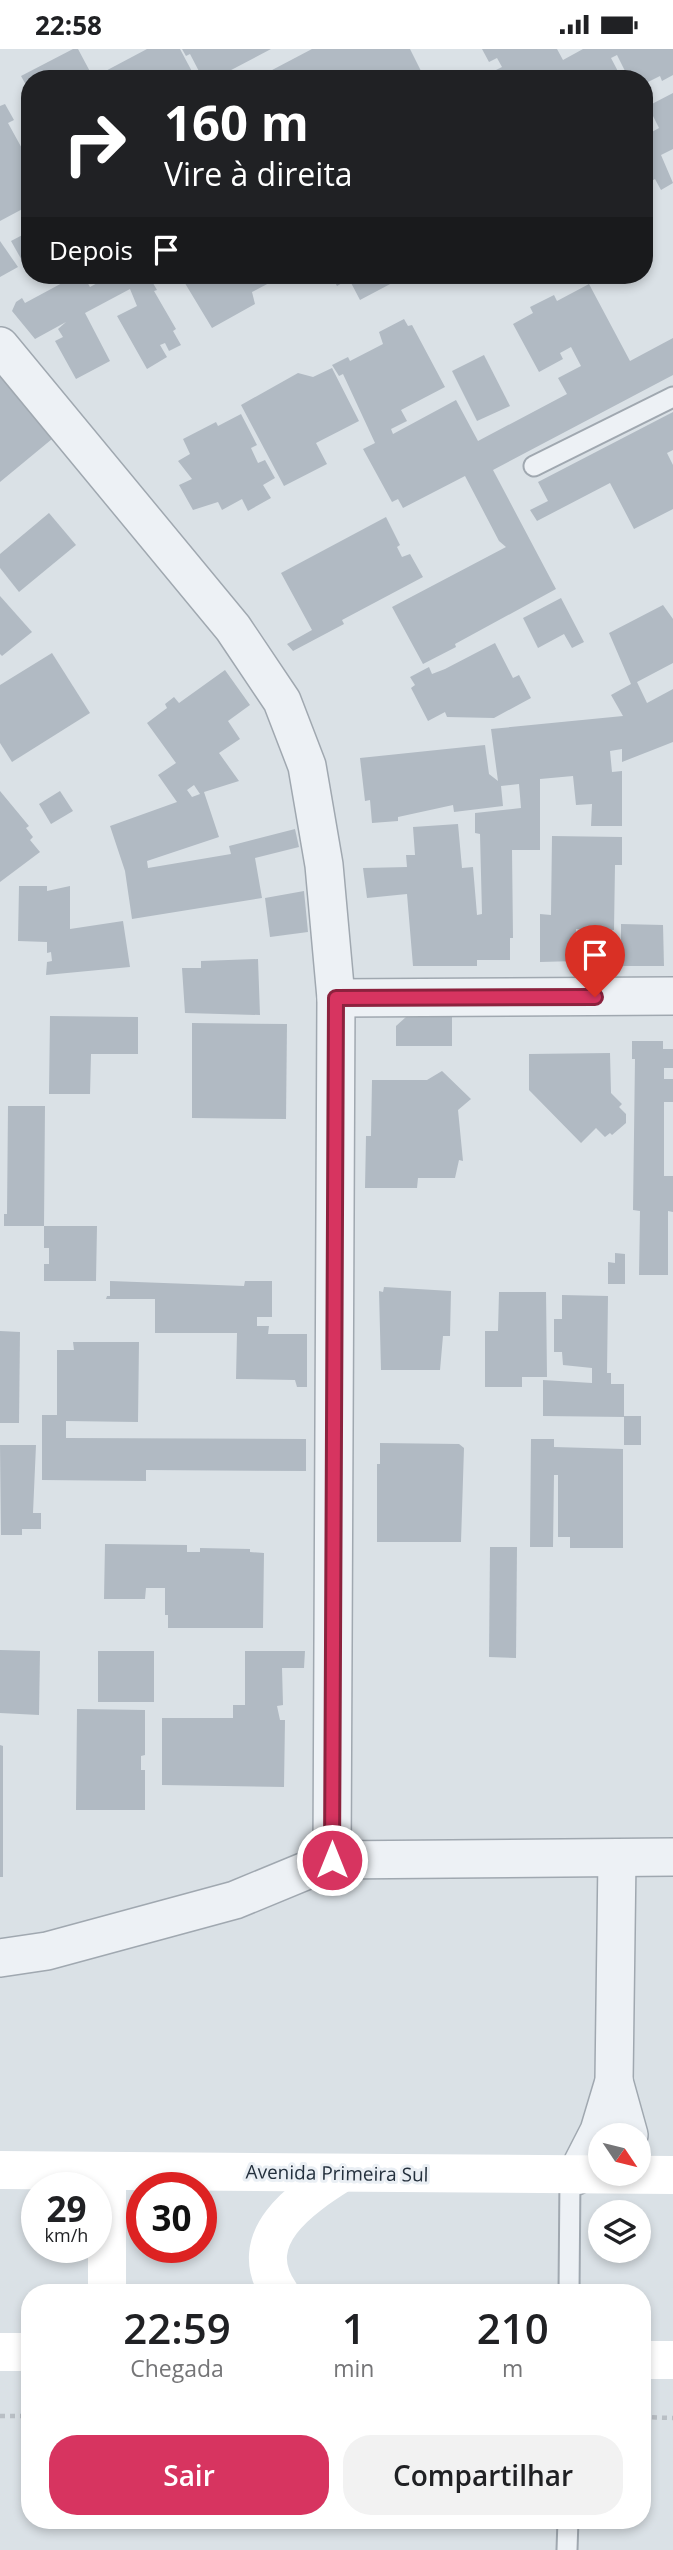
<!DOCTYPE html>
<html lang="pt">
<head>
<meta charset="utf-8">
<style>
  body { margin:0; font-family:"Open Sans",sans-serif; background:#f2f2f2; color:#202124; height:100vh; display:flex; flex-direction:column; font-size:26px; white-space:nowrap }
  * { box-sizing:border-box; margin:0 }
  p { font-size:23px; color:#757577 }
  .icon { flex:none; width:38px; height:38px; fill:none; stroke:currentColor; stroke-width:2; stroke-linecap:round; stroke-linejoin:round }
  .map { position:relative; flex:1; overflow:hidden }
  .side { position:absolute; left:21px; top:2235px; width:630px; height:245px; display:flex; flex-direction:column; background:#fff; border-radius:28px; box-shadow:0 4px 10px #0003 }
  .side>* { flex:none }
  .top-card { position:absolute; left:21px; top:21px; width:632px; height:214px; border-radius:28px; box-shadow:0 4px 10px #0003; background:#202124; color:#fff; overflow:hidden }
  .needle { width:46px; rotate:125deg }
  .controls { position:absolute; left:588px; top:2074px; display:grid; gap:14px }
  .controls a { display:grid; place-items:center; width:63px; height:63px; border-radius:50%; background:#fff; box-shadow:0 4px 10px #0003; font-size:35px }
  .speed { position:absolute; left:21px; top:2123px; display:flex; gap:14px; font-size:35px; font-weight:700; text-align:center }
  .speed>* { display:grid; place-content:center; width:91px; height:91px; border-radius:50%; background:#fff; box-shadow:0 4px 10px #0003; line-height:1 }
  .speed small { font-size:18px; font-weight:400 }
  .speed .limit { border:10px solid #d22; background:#fff; color:#111 }
  .pin { position:absolute; display:grid; place-items:center; width:60px; height:60px; color:#fff; margin:-72px -30px; border-radius:50% 50% 50% 0; rotate:-45deg; box-shadow:0 0 7px #0007 }
  .pin .icon { rotate:45deg }
  .me { position:absolute; width:77px; margin:-38px; rotate:0deg; stroke-linejoin:round; filter:drop-shadow(0 0 5px #0008) }
  .turn { display:flex; align-items:center; gap:24px; height:147px; padding:0 28px; font-size:32px }
  .turn .icon { width:91px; height:91px; stroke-width:2.5 }
  .turn b { display:block; font-size:49px; line-height:60px }
  .then { display:flex; align-items:center; height:66px; padding:0 28px; background:#0003; gap:14px; font-size:26px }
  .eta { display:flex; justify-content:space-evenly; align-items:center; height:119px; text-align:center }
  .eta b { font-size:42px; font-weight:600; line-height:49px }
  .primary-button { display:flex; gap:14px; margin-top:auto; padding:14px 28px }
  .primary-button a { flex:1; height:80px; border-radius:28px; background:#d73460; color:#fff; font-size:28px; font-weight:600; line-height:80px; text-align:center }
  .primary-button a+a { background:#f2f2f2; color:#202124 }
  .status { display:flex; justify-content:space-between; align-items:center; height:49px; padding:0 35px; background:#fff; direction:ltr }
  .status svg { height:19px; fill:currentColor }
  .map>svg:first-child { display:block }
</style>
</head>
<body>
<div class="status"><b>22:58</b><svg viewBox="0 0 49 12"><path d="M0 12V9h3v3zM5 12V6h3v6zM10 12V3h3v9zM15 12V0h3v12zM26 1h20v11H26zM47 4h2v5h-2z"/></svg></div>
<div class="map">
<svg width="673" height="2501" viewBox="0 0 673 2501">
  <rect width="100%" height="100%" fill="#dae1e6"/>
  <g fill="#b1bac3" fill-rule="evenodd">
    <polygon points="73,0 78,0 94,30 30,30 30,43 21,27"/>
    <polygon points="147,0 180,0 196,30 100,30 98,26"/>
    <polygon points="182,0 271,0 214,30 203,30 190,5 186,7"/>
    <polygon points="312,0 410,0 425,30 255,30"/>
    <polygon points="482,0 557,0 563,11 583,0 673,0 673,26 662,32 660,27 644,35 644,30 629,30 617,6 611,9 622,30 498,30 494,22 502,18 497,9 489,13"/>
    <polygon points="673,44 673,100 661,106 673,134 661,141 655,130 644,136 644,73 650,84 659,79 648,57"/>
    <polygon points="5,55 14,71 8,74 30,114 30,156 0,172 0,57"/>
    <polygon points="30,182 30,212 24,215 11,192"/>
    <polygon points="0,192 18,218 0,228"/>
    <polygon points="77,226 83,226 90,238 112,226 156,226 150,229 157,241 154,242 176,280 173,282 181,296 169,302 165,294 160,296 167,308 147,320 117,267 137,257 130,240 85,264 110,312 76,330 55,292 63,288 58,280 66,273 35,290 12,262 16,253 22,249 25,254"/>
    <polygon points="180,226 267,226 271,233 252,243 255,255 212,279"/>
    <polygon points="331,226 390,226 394,233 360,251 349,230 337,237"/>
    <polygon points="589,235 630,312 673,289 673,326 493,421 556,540 455,595 456,598 423,615 392,558 506,498 499,492 465,427 403,459 398,450 392,453 363,400 375,394 343,325 339,327 332,316 348,308 350,312 383,295 379,283 404,270 408,277 412,276 445,338 401,361 407,372 391,380 393,385 456,351 478,392 567,345 558,329 581,317 571,298 560,304 563,310 539,323 513,275 533,264 530,258 554,246 557,252"/>
    <polygon points="484,306 510,357 477,372 452,322"/>
    <polygon points="332,319 359,372 316,394 327,415 284,437 241,356 298,324 313,328"/>
    <polygon points="0,327 52,390 0,433"/>
    <polygon points="673,363 673,401 667,404 673,416 673,460 634,480 610,434 537,472 530,461 548,452 538,433"/>
    <polygon points="241,365 257,396 251,399 258,414 265,411 275,429 263,436 271,449 248,462 242,450 222,461 218,453 193,461 179,436 192,430 178,412 190,405 183,390 216,373 218,377"/>
    <polygon points="49,464 76,496 19,543 0,519 0,505"/>
    <polygon points="386,468 400,496 397,498 402,508 410,505 423,528 342,571 344,575 293,602 287,595 312,581 281,524"/>
    <polygon points="0,547 32,583 2,607 0,605"/>
    <polygon points="561,549 584,593 572,599 564,585 538,599 523,569"/>
    <polygon points="663,556 673,570 673,614 637,633 647,654 673,640 673,693 622,713 622,700 610,702 612,723 622,722 622,777 591,777 592,755 576,756 573,727 540,730 540,801 512,801 513,889 510,889 510,911 477,911 477,917 413,917 407,845 367,849 363,819 407,818 406,806 415,806 413,778 458,775 462,819 473,818 477,866 482,865 480,785 475,784 475,764 521,759 519,735 501,737 503,757 454,763 453,756 398,768 398,772 372,774 370,751 365,752 360,709 485,696 489,725 498,732 491,680 623,667 611,646 631,635 609,584"/>
    <polygon points="495,594 513,629 519,626 531,649 494,669 447,668 445,663 428,672 411,639 415,636 410,628 429,618 432,625 445,620"/>
    <polygon points="52,604 90,664 12,713 0,694 0,636"/>
    <path d="M 225,621 L 250,656 L 228,672 L 240,690 L 219,704 L 239,732 L 204,743 L 219,788 L 147,812 L 148,819 L 231,805 L 229,797 L 295,780 L 299,798 L 255,809 L 262,849 L 132,870 L 125,822 L 110,777 L 177,753 L 158,726 L 176,714 L 147,674 L 167,659 L 165,655 L 174,648 L 179,654 ZM 194,736 L 200,745 L 192,748 L 187,741 Z"/>
    <polygon points="0,742 29,777 26,779 33,788 30,791 40,803 0,833"/>
    <polygon points="60,742 73,762 51,775 39,755"/>
    <polygon points="552,787 622,788 622,816 615,816 614,881 576,880 576,912 540,913 540,865 551,866"/>
    <polygon points="19,837 47,837 47,842 70,837 70,880 123,872 130,918 46,926 47,913 52,912 51,903 47,904 47,893 18,892"/>
    <polygon points="304,842 308,883 270,888 265,849"/>
    <polygon points="621,875 663,876 664,917 621,917"/>
    <polygon points="258,910 260,966 185,964 182,919 201,919 201,912"/>
    <polygon points="50,967 138,968 138,1005 91,1005 90,1045 49,1045"/>
    <polygon points="406,968 452,968 452,997 396,997 396,977"/>
    <polygon points="192,974 287,975 286,1070 192,1069"/>
    <polygon points="632,992 663,992 663,1000 673,1000 673,1019 664,1019 664,1030 673,1030 673,1053 664,1053 664,1127 673,1127 673,1163 668,1162 668,1226 639,1226 640,1162 633,1161 635,1010 632,1010"/>
    <polygon points="610,1004 611,1044 622,1055 619,1058 626,1065 626,1074 612,1086 610,1084 605,1088 596,1079 581,1094 529,1041 529,1005"/>
    <polygon points="442,1022 471,1050 458,1061 463,1112 459,1111 455,1129 418,1129 417,1139 365,1139 366,1087 371,1087 372,1031 427,1031"/>
    <polygon points="8,1057 45,1057 44,1177 4,1177 4,1165 7,1165"/>
    <polygon points="44,1177 97,1177 96,1232 44,1232 44,1215 49,1215 49,1199 44,1199"/>
    <polygon points="615,1204 625,1205 625,1235 608,1235 608,1213 615,1214"/>
    <polygon points="110,1232 244,1237 245,1232 272,1232 272,1268 257,1268 257,1277 269,1277 268,1285 307,1285 307,1338 297,1338 295,1331 236,1330 237,1284 155,1284 155,1250 106,1250 107,1247 110,1247"/>
    <polygon points="384,1238 451,1242 450,1287 443,1287 440,1321 381,1321 379,1242 383,1243"/>
    <polygon points="499,1243 546,1243 547,1328 522,1328 522,1338 485,1338 485,1282 498,1282"/>
    <polygon points="562,1246 608,1247 607,1324 611,1324 611,1335 624,1335 624,1368 543,1367 543,1331 592,1334 592,1319 563,1316 562,1303 554,1303 554,1270 562,1270"/>
    <polygon points="0,1282 20,1283 19,1374 0,1374"/>
    <polygon points="73,1293 139,1293 138,1373 66,1372 66,1389 306,1390 306,1422 146,1421 146,1432 42,1431 42,1366 57,1366 57,1301 74,1301"/>
    <rect x="624" y="1367" width="17" height="29"/>
    <polygon points="531,1390 554,1390 554,1398 623,1400 623,1499 570,1499 570,1488 558,1488 558,1426 554,1426 553,1498 530,1498"/>
    <polygon points="380,1394 459,1395 464,1399 461,1493 377,1493 377,1415 380,1415"/>
    <polygon points="0,1396 36,1396 33,1464 41,1464 41,1480 22,1480 22,1486 1,1486"/>
    <polygon points="105,1495 187,1496 187,1503 200,1503 200,1499 250,1500 250,1503 264,1504 263,1579 168,1579 168,1566 165,1566 165,1539 146,1539 145,1550 104,1550"/>
    <polygon points="490,1498 517,1498 516,1609 489,1608"/>
    <polygon points="0,1601 40,1602 39,1666 0,1664"/>
    <rect x="98" y="1602" width="56" height="51"/>
    <polygon points="245,1602 305,1602 304,1619 282,1619 283,1656 277,1657 280,1671 285,1671 284,1738 162,1736 162,1669 233,1669 233,1656 245,1656"/>
    <polygon points="77,1660 145,1661 145,1706 141,1707 141,1721 145,1721 145,1761 76,1761"/>
    <polygon points="0,1696 3,1697 3,1828 0,1828"/>
  </g>
  <g fill="none" stroke-linecap="round" stroke-linejoin="round">
    <defs>
      <g id="lane">
        <polyline points="534,417 673,348"/>
        <polyline points="569,2244 570,2127"/>
        <polyline points="567,2501 568,2471"/>
      </g>
      <g id="street">
        <polyline points="0,297 233,579 282,652 307,717 324,816 336,949 332,1811"/>
        <polyline points="336,949 673,947"/>
        <polyline points="0,1909 47,1902 235,1851 332,1811 673,1808"/>
        <polyline points="614,2032 629,2086"/>
        <polyline points="576,2127 599,2082 614,2032 617,1809"/>
      </g>
    </defs>
    <use href="#lane" stroke="#a0a8b0" stroke-width="23"/>
    <use href="#street" stroke="#a0a8b0" stroke-width="40"/>
    <g stroke="#b9bfc5" stroke-width="4.5" stroke-dasharray="5 5" stroke-linecap="butt">
      <polyline points="0,2367 30,2367"/>
      <polyline points="642,2368 673,2369"/>
    </g>
    <use href="#lane" stroke="#edf1f5" stroke-width="19"/>
    <use href="#street" stroke="#edf1f5" stroke-width="37"/>
    <g stroke="#fff" stroke-width="38">
      <polyline points="0,2121 673,2126"/>
      <polyline points="107,2122 107,2244"/>
      <path d="M 280,2244 C 242,2189 302,2149 342,2124"/>
      <polyline points="0,2303 30,2303"/>
      <polyline points="642,2311 673,2311"/>
    </g>
  </g>
  <g fill="none" stroke-linecap="round" stroke-linejoin="round">
    <defs>
      <polyline id="route" points="332,1811 336,949 595,948"/>
    </defs>
    <use href="#route" stroke="#8c223e" stroke-width="18"/>
    <use href="#route" stroke="#d73460" stroke-width="12"/>
  </g>
  <g text-anchor="middle" stroke-width="6" stroke-linejoin="round" paint-order="stroke">
    <g font-size="19" fill="#24303d" stroke="#eaeff4">
      <text transform="translate(337 2124) rotate(1)" y="7">Avenida Primeira Sul</text>
    </g>
  </g>
</svg>
<div class="controls">
<a><svg class="needle" viewBox="-14 -14 28 28"><path d="M0-13l5 13h-10z" fill="#e53935"/><path d="M0 13l5-13h-10z" fill="#757577"/></svg></a>
<a><svg class="icon" aria-label="layers" viewBox="0 0 24 24"><path d="M12 4l9 5-9 5-9-5zM3 14l9 5 9-5"/></svg></a>
</div>
<div class="speed"><div>29<small>km/h</small></div><div class="limit">30</div></div>
<div class="pin" style="left:595px;top:948px;background:#d93025"><svg class="icon" aria-label="arrive" viewBox="0 0 24 24"><path d="M6 21V4h12l-3 4 3 4H6"/></svg></div>
<svg class="me" style="left:332px;top:1811px" viewBox="-20 -20 40 40"><circle r="17" fill="#d73460" stroke="#fff" stroke-width="3"/><path d="M0-11L8 9 0 5-8 9z" fill="#fff"/></svg>
<div class="top-card">
<div class="turn"><svg class="icon" aria-label="right" viewBox="0 0 24 24"><path d="M7 20v-9h11M14 6l5 5-5 5"/></svg><div><b>160 m</b>Vire à direita</div></div>
<div class="then">Depois<svg class="icon" aria-label="arrive" viewBox="0 0 24 24"><path d="M6 21V4h12l-3 4 3 4H6"/></svg></div>
</div>
<section class="side">
<div class="eta">
<div><b>22:59</b><p>Chegada</p></div>
<div><b>1</b><p>min</p></div>
<div><b>210</b><p>m</p></div>
</div>
<div class="primary-button"><a>Sair</a><a>Compartilhar</a></div>
</section>
</div>
</body>
</html>
